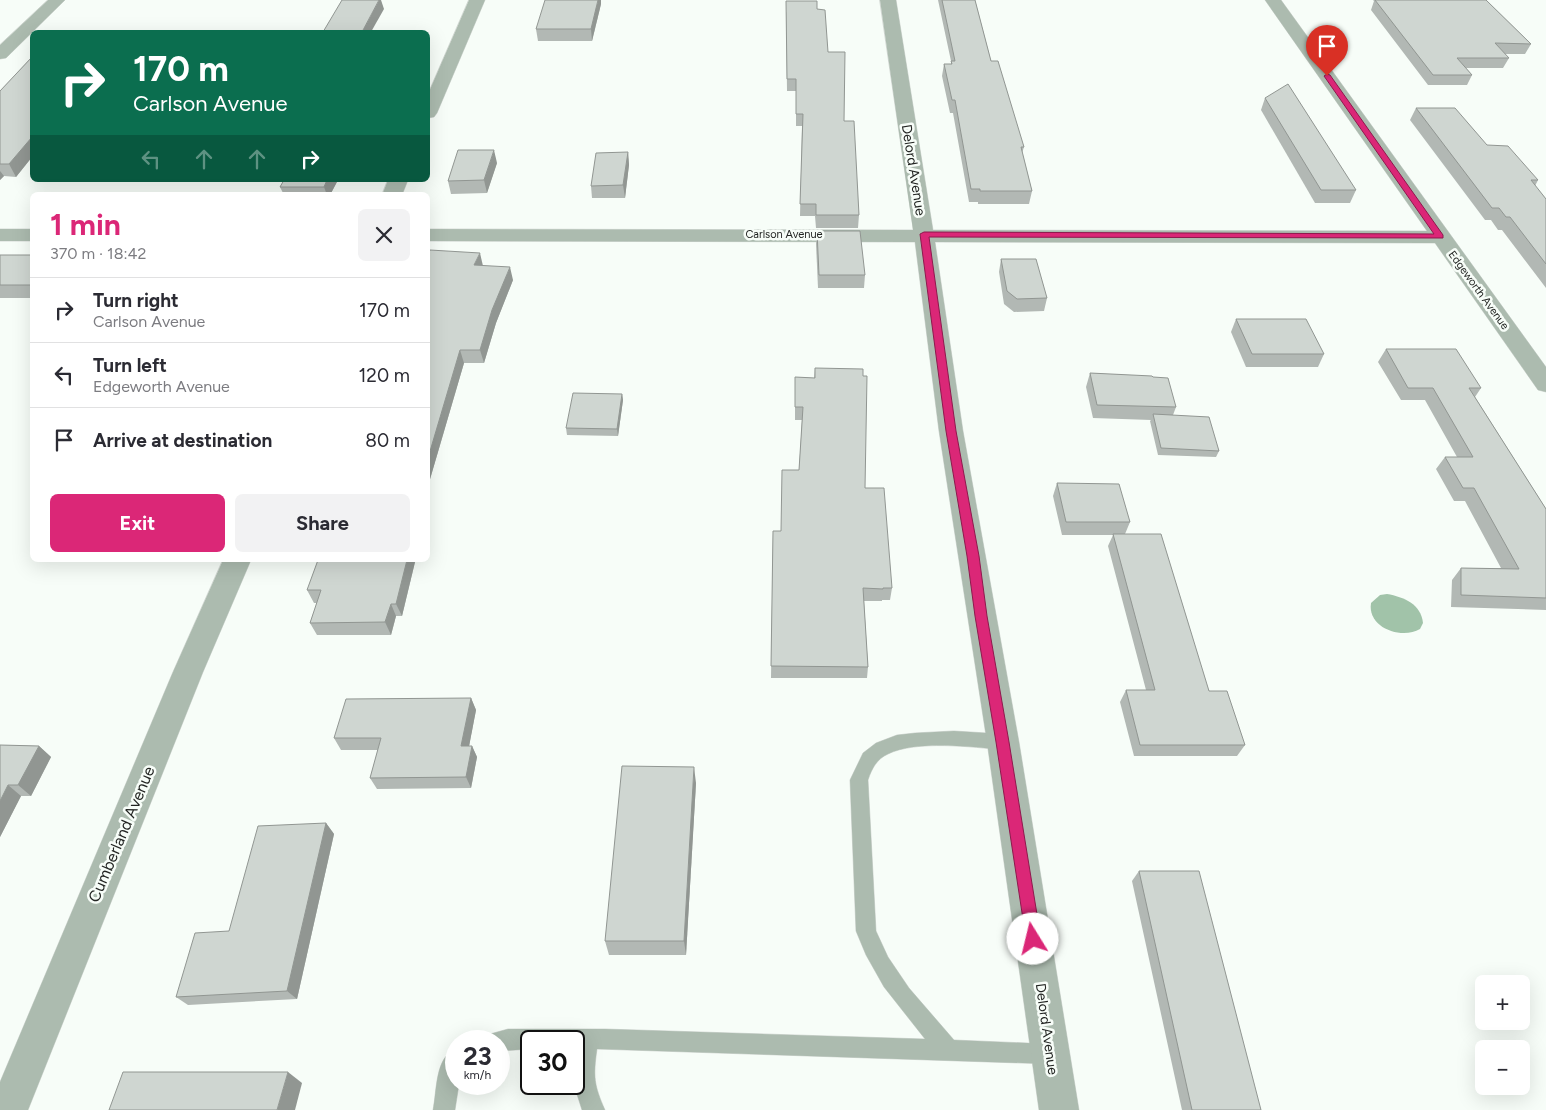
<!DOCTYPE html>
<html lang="en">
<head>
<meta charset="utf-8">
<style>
  body { margin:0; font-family:Figtree,sans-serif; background:#f2f2f3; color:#2b2b33; height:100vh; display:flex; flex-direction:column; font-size:19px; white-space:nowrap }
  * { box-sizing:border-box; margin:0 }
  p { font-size:16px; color:#7c7c81 }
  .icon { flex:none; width:28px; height:28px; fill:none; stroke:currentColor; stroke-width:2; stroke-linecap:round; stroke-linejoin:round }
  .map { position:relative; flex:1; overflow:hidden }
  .details { position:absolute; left:30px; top:192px; width:400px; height:370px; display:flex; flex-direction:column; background:#fff; border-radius:8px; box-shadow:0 5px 20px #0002 }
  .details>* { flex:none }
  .banner { position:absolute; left:30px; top:30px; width:400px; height:152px; border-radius:8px; box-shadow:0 5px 20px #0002; background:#0b6e4f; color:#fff; overflow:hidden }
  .fabs { position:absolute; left:1475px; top:975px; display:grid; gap:10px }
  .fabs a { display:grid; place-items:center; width:55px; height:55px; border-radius:8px; background:#fff; box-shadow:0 5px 20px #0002; font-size:25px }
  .speed { position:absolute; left:445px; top:1030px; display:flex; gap:10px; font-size:25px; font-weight:700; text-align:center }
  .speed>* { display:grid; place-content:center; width:65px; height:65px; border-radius:50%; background:#fff; box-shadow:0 5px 20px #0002; line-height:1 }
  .speed small { font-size:12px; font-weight:400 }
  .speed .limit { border:2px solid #111; border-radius:8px; background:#fff; color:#111 }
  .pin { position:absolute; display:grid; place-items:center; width:42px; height:42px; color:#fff; margin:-51px -21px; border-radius:50% 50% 50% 0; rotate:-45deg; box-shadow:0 0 5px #0007 }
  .pin .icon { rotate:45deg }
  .me { position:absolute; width:55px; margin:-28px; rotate:351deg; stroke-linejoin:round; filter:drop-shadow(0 0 4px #0008) }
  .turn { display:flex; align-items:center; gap:18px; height:105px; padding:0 20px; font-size:22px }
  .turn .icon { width:65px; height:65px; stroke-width:2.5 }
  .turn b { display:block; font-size:35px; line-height:42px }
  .lanes { display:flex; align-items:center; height:48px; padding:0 20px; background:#0003; justify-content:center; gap:25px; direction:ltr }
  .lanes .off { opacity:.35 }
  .round { display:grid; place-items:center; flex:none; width:52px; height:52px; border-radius:8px; background:#f2f2f3 }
  .head { display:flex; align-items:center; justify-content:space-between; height:85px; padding:0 20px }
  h1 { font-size:30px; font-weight:700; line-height:38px; color:#db2777 }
  .primary-button { display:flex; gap:10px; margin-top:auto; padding:10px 20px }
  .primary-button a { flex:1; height:58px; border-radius:8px; background:#db2777; color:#fff; font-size:20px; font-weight:700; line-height:58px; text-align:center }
  .primary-button a+a { background:#f2f2f3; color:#2b2b33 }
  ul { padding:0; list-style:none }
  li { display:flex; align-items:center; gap:15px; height:65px; padding:0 20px; border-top:1px solid #e1e1e2 }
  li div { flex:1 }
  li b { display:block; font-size:19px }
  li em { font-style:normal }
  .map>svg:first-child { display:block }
</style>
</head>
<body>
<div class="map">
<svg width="1546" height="1110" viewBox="0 0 1546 1110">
  <rect width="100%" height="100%" fill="#f7fdf8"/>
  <path fill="#a1c3a9" d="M 1387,594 C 1404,597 1421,604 1423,623 L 1420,629 C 1402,640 1367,628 1371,603 L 1380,595 Z"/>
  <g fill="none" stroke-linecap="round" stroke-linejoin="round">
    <defs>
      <g id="service">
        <path d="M 954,731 L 1003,734 L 1009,737 L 1012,742 L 1009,747 L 1003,750 C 973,747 916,740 888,754 C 877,759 872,768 868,780 L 876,931 L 888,957 L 909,988 L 954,1040 L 1050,1044 L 1057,1047 L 1060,1054 L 1057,1061 L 1050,1064 L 597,1049 C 593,1077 594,1085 605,1110 L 582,1110 L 574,1085 L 576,1049 L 574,1049 L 574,1041 L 531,1041 L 531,1049 L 499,1051 L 499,1041 L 487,1041 L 490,1034 L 508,1029 L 605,1029 L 925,1039 L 884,987 L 866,955 L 856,931 L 850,780 L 863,753 L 876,743 L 897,735 L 915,733 Z"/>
        <path d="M 456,1049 L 456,1084 L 459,1084 L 455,1110 L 433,1110 C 437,1091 435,1056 456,1049 Z"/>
      </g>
      <g id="minor">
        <polygon points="48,0 65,0 6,58 0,59 0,45"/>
        <polygon points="469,0 485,0 437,113 434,117 428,118 428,94"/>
        <polygon points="880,0 896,0 933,230 1427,231 1265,0 1281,0 1546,367 1546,392 1538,390 1435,243 935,242 963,431 1019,742 1079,1110 1039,1110 987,742 939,431 915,242 428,241 428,229 913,230"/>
        <polygon points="388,180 408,180 402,195 382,195"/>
        <rect x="0" y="229" width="32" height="12"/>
        <polygon points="223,560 251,560 203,672 28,1110 0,1110 0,1082 173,672"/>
      </g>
    </defs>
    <use href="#service" stroke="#d5dad6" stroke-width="1"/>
    <use href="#minor" stroke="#d5dad6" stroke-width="1"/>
    <use href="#service" fill="#acbbaf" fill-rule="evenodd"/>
    <use href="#minor" fill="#acbbaf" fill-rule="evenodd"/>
  </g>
  <g fill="#b2b8b4">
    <polygon points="938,0 975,0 991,61 1024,147 1022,153 1032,191 1029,204 978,204 978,202 969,202 953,113 950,113 942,76 944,64 951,64 951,61"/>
    <polygon points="1373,0 1486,0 1531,44 1525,54 1505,54 1509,58 1503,68 1466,68 1472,75 1467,85 1428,85 1371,10 1374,1"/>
    <polygon points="601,4 592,41 538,41 536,29"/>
    <polygon points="817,9 844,121 859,215 858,228 816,228 815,216 800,216 802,126 796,126 796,91 787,91 786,12"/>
    <polygon points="32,57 32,157 16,177 4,176 0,180 0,91"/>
    <polygon points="1265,98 1356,190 1350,203 1315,203 1261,110"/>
    <polygon points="1416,108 1487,145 1538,180 1535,186 1546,199 1546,288 1502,230 1498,230 1491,220 1485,220 1410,120"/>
    <polygon points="628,152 629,165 625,198 592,198 591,186"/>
    <polygon points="497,163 487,193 451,194 448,181"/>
    <polygon points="338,180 330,195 284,195 280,187"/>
    <polygon points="817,231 865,275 864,288 818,288 816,244"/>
    <rect x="0" y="255" width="32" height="43"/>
    <polygon points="428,255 483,266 513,280 496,323 484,363 464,363 428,486"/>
    <polygon points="1001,259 1047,298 1044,311 1014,312 1004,304 999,272"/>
    <polygon points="1236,319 1324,354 1318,367 1246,367 1231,332"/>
    <polygon points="1386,349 1481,388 1475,397 1546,509 1546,610 1451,607 1452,580 1461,568 1501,568 1465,501 1454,501 1436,469 1445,457 1457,457 1425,400 1401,400 1378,362"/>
    <polygon points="815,368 865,488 892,588 890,600 882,600 882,601 864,601 868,667 867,678 771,678 773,531 781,531 799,470 802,420 795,420 795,377 814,378"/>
    <polygon points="1090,373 1153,377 1176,407 1173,415 1219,451 1216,457 1158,455 1150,421 1151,420 1093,418 1086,387"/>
    <polygon points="622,394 623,400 618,436 567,435 566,428"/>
    <polygon points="1057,483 1130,522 1125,534 1209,691 1245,745 1237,756 1134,756 1120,702 1126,690 1146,690 1108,546 1113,535 1062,535 1053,496"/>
    <polygon points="415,562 402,616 396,616 391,635 317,635 310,623 317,603 314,603 307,590"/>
    <polygon points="471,698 476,710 469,746 472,746 477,757 471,788 377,789 370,778 378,750 341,750 334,738"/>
    <polygon points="0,745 39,746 51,757 31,796 21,796 0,837"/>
    <polygon points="696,783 686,955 609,955 605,941"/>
    <polygon points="326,823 334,834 297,999 188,1005 176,997 229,931"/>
    <polygon points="1139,871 1261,1110 1182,1110 1132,881"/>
  </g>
  <g fill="#919692">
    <polygon points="379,0 381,0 384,9 371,32 362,32"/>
    <polygon points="598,0 601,0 601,4 592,41 591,29"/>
    <polygon points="32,137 32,157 16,177 9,164"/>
    <polygon points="494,150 497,163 487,193 484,180"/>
    <polygon points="628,152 629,165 625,198 623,185"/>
    <polygon points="0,171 4,176 0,180"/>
    <polygon points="327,180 338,180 330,195 327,195 324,187"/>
    <polygon points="480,253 483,266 474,265"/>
    <polygon points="510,267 513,280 496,323 484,363 480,350 492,310"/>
    <polygon points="460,350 464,363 428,486 428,458"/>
    <polygon points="622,394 623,400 618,436 617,429"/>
    <polygon points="407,560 414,560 415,562 402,616 396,604"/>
    <polygon points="391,604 396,616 391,635 385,622"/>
    <polygon points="471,698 476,710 467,757 461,746"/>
    <polygon points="39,746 51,757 31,796 18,785"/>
    <polygon points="472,746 477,757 471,788 466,777"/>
    <polygon points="694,767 696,783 686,955 684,941"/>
    <polygon points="8,785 21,796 0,837 0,801"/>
    <polygon points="326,823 334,834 297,999 287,991"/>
    <polygon points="288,1072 302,1083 295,1110 277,1110"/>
  </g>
  <g fill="#cfd6d1" stroke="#919692">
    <polygon points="342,0 379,0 362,32 323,32"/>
    <polygon points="545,0 598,0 591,29 536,29"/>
    <polygon points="942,0 975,0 991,61 998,61 1024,147 1021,147 1032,191 980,191 980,189 971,189 955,100 952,100 944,64 952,64 951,61 955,61"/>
    <polygon points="1375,0 1486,0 1531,44 1495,43 1509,58 1457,58 1472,75 1433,75"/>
    <polygon points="786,1 817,1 817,9 825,10 828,52 845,52 844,121 854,121 859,215 816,215 816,204 800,204 803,114 796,114 796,79 787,79"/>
    <polygon points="32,57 32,137 9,164 0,164 0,91"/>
    <polygon points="1288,84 1356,190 1321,190 1265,98"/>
    <polygon points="1416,108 1455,108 1487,145 1508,146 1538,180 1531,180 1546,199 1546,264 1510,217 1506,217 1499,208 1492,208"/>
    <polygon points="458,150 494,150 484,180 448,181"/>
    <polygon points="628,152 623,185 591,186 596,153"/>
    <polygon points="284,180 327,180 324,187 280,187"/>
    <polygon points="817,231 860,231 865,275 819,275"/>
    <polygon points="430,250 480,253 474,265 510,267 492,310 480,350 460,350 428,458 428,291 429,287 428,286 428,255"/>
    <rect x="0" y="255" width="32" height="30"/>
    <polygon points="1001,259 1036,259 1047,298 1017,299 1007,291"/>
    <polygon points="1236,319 1306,319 1324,354 1252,354"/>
    <polygon points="1386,349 1456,349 1481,388 1469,388 1546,509 1546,598 1461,595 1461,568 1519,569 1474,488 1463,488 1445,457 1473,457 1433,388 1408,388"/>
    <polygon points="815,368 863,369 863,376 867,376 865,488 884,488 892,588 883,588 883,589 863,588 868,667 771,666 773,531 781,531 782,470 799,470 803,407 795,407 795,377 815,378"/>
    <polygon points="1090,373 1152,376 1153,377 1168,378 1176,407 1097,405"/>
    <polygon points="573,393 622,394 617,429 566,428"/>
    <polygon points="1153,414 1209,417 1219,451 1161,448"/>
    <polygon points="1057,483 1119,484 1130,522 1066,522"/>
    <polygon points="1113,534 1161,534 1209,691 1227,691 1245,745 1140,745 1126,690 1155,690"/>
    <polygon points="318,560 407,560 396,604 391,604 385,622 310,623 321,590 307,590"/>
    <polygon points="471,698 461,746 472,746 466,777 370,778 381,738 334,738 346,699"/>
    <polygon points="0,745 39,746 18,785 8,785 0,801"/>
    <polygon points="622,766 694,767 684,941 605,941"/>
    <polygon points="326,823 287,991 176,997 195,933 229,931 258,826"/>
    <polygon points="1139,871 1199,871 1261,1110 1192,1110"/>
    <polygon points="123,1072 288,1072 277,1110 109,1110"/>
  </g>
  <polygon fill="#db2777" stroke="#8e194d" points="1327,74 1330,75 1443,235 1443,238 929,237 956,431 979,556 987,616 1009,742 1041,939 1038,944 1033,947 1028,944 1026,939 996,742 975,616 967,556 946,431 920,234 924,232 1434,234 1324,76"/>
  <g text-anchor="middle" stroke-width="5" stroke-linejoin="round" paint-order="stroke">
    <g font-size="11" fill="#222422" stroke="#f7fdf8">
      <text x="784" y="238">Carlson Avenue</text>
      <text transform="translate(1479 290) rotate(54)" y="4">Edgeworth Avenue</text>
    </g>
    <g font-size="14" fill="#222422" stroke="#f7fdf8">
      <text transform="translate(914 170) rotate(81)" y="5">Delord Avenue</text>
      <text transform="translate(1047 1029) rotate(82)" y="5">Delord Avenue</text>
    </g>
    <g font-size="16" fill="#222422" stroke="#f7fdf8">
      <text transform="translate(121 834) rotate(-67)" y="6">Cumberland Avenue</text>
    </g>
  </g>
</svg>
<div class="fabs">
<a>+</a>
<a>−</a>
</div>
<div class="speed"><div>23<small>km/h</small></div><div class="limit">30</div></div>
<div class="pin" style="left:1327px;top:76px;background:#d93025"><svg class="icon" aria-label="arrive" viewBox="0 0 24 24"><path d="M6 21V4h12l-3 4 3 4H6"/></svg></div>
<svg class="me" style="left:1033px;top:939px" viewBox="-20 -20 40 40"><circle r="19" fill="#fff"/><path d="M0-13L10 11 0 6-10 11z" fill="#db2777"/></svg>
<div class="banner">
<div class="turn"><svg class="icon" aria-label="right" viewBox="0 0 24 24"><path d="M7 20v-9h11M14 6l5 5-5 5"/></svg><div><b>170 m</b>Carlson Avenue</div></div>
<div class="lanes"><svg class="icon off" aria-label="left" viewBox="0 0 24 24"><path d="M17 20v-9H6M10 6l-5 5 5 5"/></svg><svg class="icon off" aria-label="ahead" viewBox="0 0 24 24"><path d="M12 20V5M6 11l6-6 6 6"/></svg><svg class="icon off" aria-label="ahead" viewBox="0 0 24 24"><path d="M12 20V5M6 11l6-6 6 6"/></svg><svg class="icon" aria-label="right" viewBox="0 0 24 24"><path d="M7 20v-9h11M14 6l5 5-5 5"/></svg></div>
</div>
<section class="details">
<div class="head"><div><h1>1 min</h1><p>370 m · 18:42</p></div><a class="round"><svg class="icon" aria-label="close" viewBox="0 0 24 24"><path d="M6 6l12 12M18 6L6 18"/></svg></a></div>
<ul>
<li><svg class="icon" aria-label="right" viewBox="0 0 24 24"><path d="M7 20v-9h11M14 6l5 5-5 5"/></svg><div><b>Turn right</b><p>Carlson Avenue</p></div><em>170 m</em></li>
<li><svg class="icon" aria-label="left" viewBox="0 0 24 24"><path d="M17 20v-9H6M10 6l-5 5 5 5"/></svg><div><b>Turn left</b><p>Edgeworth Avenue</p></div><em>120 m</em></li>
<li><svg class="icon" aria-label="arrive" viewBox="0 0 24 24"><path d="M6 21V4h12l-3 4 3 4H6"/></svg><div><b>Arrive at destination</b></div><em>80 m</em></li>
</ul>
<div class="primary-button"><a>Exit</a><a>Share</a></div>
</section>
</div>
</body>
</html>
